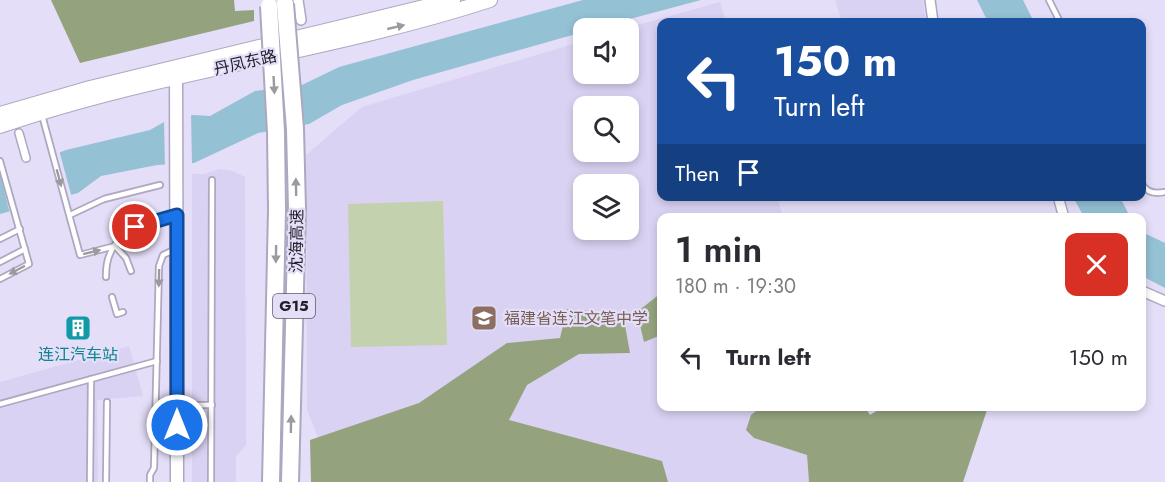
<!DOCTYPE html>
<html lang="en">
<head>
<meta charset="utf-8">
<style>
  body { margin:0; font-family:Jost,"Noto Sans SC",sans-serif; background:#f7f7f7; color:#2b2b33; height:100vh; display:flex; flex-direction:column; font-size:22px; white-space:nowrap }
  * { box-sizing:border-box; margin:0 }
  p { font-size:20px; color:#7c7c81 }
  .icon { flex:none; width:33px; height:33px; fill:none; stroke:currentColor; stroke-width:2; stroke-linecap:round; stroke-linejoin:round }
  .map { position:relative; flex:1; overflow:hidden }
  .side { position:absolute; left:657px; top:213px; width:489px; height:198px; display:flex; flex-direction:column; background:#fff; border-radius:12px; box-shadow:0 3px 9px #0003 }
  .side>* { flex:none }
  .top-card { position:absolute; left:657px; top:18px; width:489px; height:183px; border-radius:12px; box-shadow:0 3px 9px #0003; background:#1a4fa0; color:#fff; overflow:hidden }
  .buttons { position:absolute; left:573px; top:18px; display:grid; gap:12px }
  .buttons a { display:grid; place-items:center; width:66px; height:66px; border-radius:12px; background:#fff; box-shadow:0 3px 9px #0003; font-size:30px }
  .pin { position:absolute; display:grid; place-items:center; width:51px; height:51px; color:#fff; margin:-26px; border:3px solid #fff; border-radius:50%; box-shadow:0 2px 6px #0007 }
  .me { position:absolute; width:66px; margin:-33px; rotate:0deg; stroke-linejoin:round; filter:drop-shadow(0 0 4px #0008) }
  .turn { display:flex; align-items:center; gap:21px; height:126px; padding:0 18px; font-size:27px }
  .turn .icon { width:78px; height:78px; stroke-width:2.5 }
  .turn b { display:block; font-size:42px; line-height:51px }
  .then { display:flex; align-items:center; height:57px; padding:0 18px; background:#0003; gap:12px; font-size:22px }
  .round { display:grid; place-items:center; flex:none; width:63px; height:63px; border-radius:12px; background:#f7f7f7 }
  .overview { display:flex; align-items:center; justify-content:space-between; height:102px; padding:0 18px }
  h1 { font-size:36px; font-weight:600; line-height:45px }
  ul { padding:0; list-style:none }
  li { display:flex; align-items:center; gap:18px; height:84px; padding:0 18px }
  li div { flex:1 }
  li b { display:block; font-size:22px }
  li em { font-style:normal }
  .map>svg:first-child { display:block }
</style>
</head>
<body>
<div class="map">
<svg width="1165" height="482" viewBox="0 0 1165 482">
  <rect width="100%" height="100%" fill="#e4def8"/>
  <g fill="#dad2f2" fill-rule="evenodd">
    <polygon points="835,0 923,0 926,22 842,22"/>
    <path d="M 720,2 L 726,22 L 662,22 L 662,196 L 777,197 L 783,217 L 662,218 L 662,406 L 785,407 L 807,455 L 809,482 L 336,482 L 307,410 L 306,155 L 362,107 L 583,41 L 584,74 L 628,74 L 627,28 ZM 584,106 L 628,106 L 628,152 L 584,152 ZM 584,184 L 628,184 L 628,230 L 584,230 Z"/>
    <polygon points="220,169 233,171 245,177 246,445 236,456 236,482 192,482 192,174 204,174"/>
    <polygon points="129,346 143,396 97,400 98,482 0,482 0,382"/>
  </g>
  <polygon fill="#c3d1ae" points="443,201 447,345 351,347 348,204"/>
  <g fill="#94a37e">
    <polygon points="51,0 234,0 235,11 254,10 254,21 80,63"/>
    <polygon points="661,293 661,335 644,342 637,312"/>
    <polygon points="567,309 623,314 630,353 579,354 527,385 509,420 662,461 668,482 311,482 310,440 419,403 507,343 560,338"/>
    <polygon points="949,406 988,407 963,482 809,482 807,455 754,438 746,430 751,415 761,407 865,407 870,415 883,407 917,407 918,409"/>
  </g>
  <g fill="#94c1d4">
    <polygon points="583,0 701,0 596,28 584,28 583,32 413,80 342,105 309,124 258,133 194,163 157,165 101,176 78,193 0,214 0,176 66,150 150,130 164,122 193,115 210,116 255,91 302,85 339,67"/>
    <polygon points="977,0 1023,0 1034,22 988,22"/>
    <polygon points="1073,197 1120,197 1130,217 1084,217"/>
    <polygon points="1142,232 1165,243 1165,288 1142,276"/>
  </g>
  <g fill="#e4def8">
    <polygon points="191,113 192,166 165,168 164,120"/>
    <polygon points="59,150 72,198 10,214 0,173"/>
  </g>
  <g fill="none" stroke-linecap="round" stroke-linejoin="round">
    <defs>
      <g id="service">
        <polyline points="1049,0 1060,22"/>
        <polyline points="42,115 80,255 115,246"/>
        <polyline points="0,161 29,264 0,279"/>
        <path d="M 1142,184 C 1147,193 1156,194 1165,192"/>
        <polyline points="70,215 104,199 160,185"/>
        <polyline points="0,239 20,229"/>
        <polyline points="115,246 126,258 131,271"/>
        <polyline points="0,262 25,249"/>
        <path d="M 106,277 C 105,234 139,224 175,215"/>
        <polyline points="112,297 117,314 123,312"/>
        <polyline points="0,404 157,361"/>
        <polyline points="177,405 212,405"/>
        <polyline points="90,482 91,379"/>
        <polyline points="106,482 107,402"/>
        <polyline points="150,482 150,475 154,468 159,266 163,255 176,249"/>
        <polyline points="211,482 212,180"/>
      </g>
      <polyline id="pedestrian" points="19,133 26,158"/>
      <g id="minor">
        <polyline points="298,0 301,20"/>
        <polyline points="930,0 933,22"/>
        <polyline points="1058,196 1064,218"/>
        <polyline points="1142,291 1165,301"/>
      </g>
      <polyline id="tertiary" points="176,69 177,482"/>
      <g id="secondary">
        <polyline points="0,114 90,88 453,0"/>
        <path d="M 0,126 C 160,71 330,52 490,0"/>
      </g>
      <g id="motorway">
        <polyline points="271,482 277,210 276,132"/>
        <polyline points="290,482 297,209 295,129"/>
      </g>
    </defs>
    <use href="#service" stroke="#ada7bf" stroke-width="8"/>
    <use href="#pedestrian" stroke="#ada7bf" stroke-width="10"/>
    <use href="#minor" stroke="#ada7bf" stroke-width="12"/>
    <use href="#tertiary" stroke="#ada7bf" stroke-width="15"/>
    <use href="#secondary" stroke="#ada7bf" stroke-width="16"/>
    <use href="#motorway" stroke="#ada7bf" stroke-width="20"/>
    <use href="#service" stroke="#fff" stroke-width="4.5"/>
    <use href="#pedestrian" stroke="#fff" stroke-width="7"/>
    <use href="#minor" stroke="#fff" stroke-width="9"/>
    <use href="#tertiary" stroke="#fff" stroke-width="12"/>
    <use href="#secondary" stroke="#fff" stroke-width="14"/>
    <use href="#motorway" stroke="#fff" stroke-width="16"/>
    <defs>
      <g id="motorway-bridge">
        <polyline points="285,4 295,129"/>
        <polyline points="269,6 276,132"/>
      </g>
    </defs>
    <use href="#motorway-bridge" stroke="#ada7bf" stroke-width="20" stroke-linecap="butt"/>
    <use href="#motorway-bridge" stroke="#fff" stroke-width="16"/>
  </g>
  <defs><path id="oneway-solid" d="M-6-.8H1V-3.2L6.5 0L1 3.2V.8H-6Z" transform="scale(1.5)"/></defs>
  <g fill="#9b9a9e">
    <use href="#oneway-solid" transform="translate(396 27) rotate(-13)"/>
    <use href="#oneway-solid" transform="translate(274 85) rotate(87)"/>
    <use href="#oneway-solid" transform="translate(59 178) rotate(75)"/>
    <use href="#oneway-solid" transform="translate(296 187) rotate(-91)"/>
    <use href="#oneway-solid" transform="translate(92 252) rotate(-14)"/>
    <use href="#oneway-solid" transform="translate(276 254) rotate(91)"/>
    <use href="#oneway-solid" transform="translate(17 270) rotate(152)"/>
    <use href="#oneway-solid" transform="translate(159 278) rotate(91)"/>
    <use href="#oneway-solid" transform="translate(291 424) rotate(-89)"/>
  </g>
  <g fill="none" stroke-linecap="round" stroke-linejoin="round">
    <defs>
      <polyline id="route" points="135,227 177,215 177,425"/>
    </defs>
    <use href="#route" stroke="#114b97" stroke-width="15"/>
    <use href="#route" stroke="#1a73e8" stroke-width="10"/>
  </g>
  <defs>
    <symbol id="school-square" viewBox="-11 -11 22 22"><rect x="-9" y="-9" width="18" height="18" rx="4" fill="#8d6e63" stroke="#e4def8"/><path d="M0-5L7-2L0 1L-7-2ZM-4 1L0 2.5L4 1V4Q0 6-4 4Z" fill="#fff"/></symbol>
    <symbol id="building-square" viewBox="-11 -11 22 22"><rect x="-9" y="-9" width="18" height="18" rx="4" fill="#0f9aa8" stroke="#e4def8"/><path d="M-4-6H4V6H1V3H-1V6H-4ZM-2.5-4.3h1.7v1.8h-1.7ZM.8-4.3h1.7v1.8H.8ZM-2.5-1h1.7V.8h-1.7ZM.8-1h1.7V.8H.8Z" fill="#fff"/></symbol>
  </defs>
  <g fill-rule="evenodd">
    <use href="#school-square" x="469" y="303" width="30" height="30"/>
    <use href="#building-square" x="63" y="313" width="30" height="30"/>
  </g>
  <g text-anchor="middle" stroke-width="4.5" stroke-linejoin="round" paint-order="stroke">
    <rect fill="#e4def8" stroke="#5c5866" stroke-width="1.5" x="273" y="294" width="42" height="24" rx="4.5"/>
    <g font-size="15" font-weight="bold" fill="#211e27">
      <text x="294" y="311">G15</text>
    </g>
    <g font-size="16" fill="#211e27" stroke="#e4def8">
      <text transform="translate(245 62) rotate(-13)" y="6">丹凤东路</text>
      <text transform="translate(296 241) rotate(-89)" y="6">沈海高速</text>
    </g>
    <g font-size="16" fill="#785e54" stroke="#e4def8" text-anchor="start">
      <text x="504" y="324">福建省连江文笔中学</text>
    </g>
    <g font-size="16" fill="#0d838f" stroke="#e4def8">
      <text x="78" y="360">连江汽车站</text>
    </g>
  </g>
</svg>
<div class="buttons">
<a><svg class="icon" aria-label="sound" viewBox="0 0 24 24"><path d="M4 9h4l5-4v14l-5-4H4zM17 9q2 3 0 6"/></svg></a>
<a><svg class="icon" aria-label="search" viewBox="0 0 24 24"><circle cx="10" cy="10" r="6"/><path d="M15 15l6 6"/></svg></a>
<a><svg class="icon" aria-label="layers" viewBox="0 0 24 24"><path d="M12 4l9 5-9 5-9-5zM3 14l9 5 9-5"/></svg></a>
</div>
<div class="pin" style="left:135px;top:227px;background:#d93025"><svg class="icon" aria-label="arrive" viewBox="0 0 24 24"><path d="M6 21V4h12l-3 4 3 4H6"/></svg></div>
<svg class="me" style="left:177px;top:425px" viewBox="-20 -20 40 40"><circle r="17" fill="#1a73e8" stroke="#fff" stroke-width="3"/><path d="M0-11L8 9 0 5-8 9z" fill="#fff"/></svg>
<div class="top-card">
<div class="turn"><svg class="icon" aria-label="left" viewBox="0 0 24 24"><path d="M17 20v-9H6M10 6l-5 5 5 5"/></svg><div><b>150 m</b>Turn left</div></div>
<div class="then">Then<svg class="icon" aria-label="arrive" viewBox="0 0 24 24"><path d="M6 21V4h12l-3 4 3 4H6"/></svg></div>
</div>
<section class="side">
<div class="overview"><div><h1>1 min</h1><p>180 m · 19:30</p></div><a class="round" style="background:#d93025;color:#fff"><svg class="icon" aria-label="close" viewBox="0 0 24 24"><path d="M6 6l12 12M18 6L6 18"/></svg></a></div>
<ul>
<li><svg class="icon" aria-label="left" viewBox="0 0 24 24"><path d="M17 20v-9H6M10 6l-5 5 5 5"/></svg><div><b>Turn left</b></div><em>150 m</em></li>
</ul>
</section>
</div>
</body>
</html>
